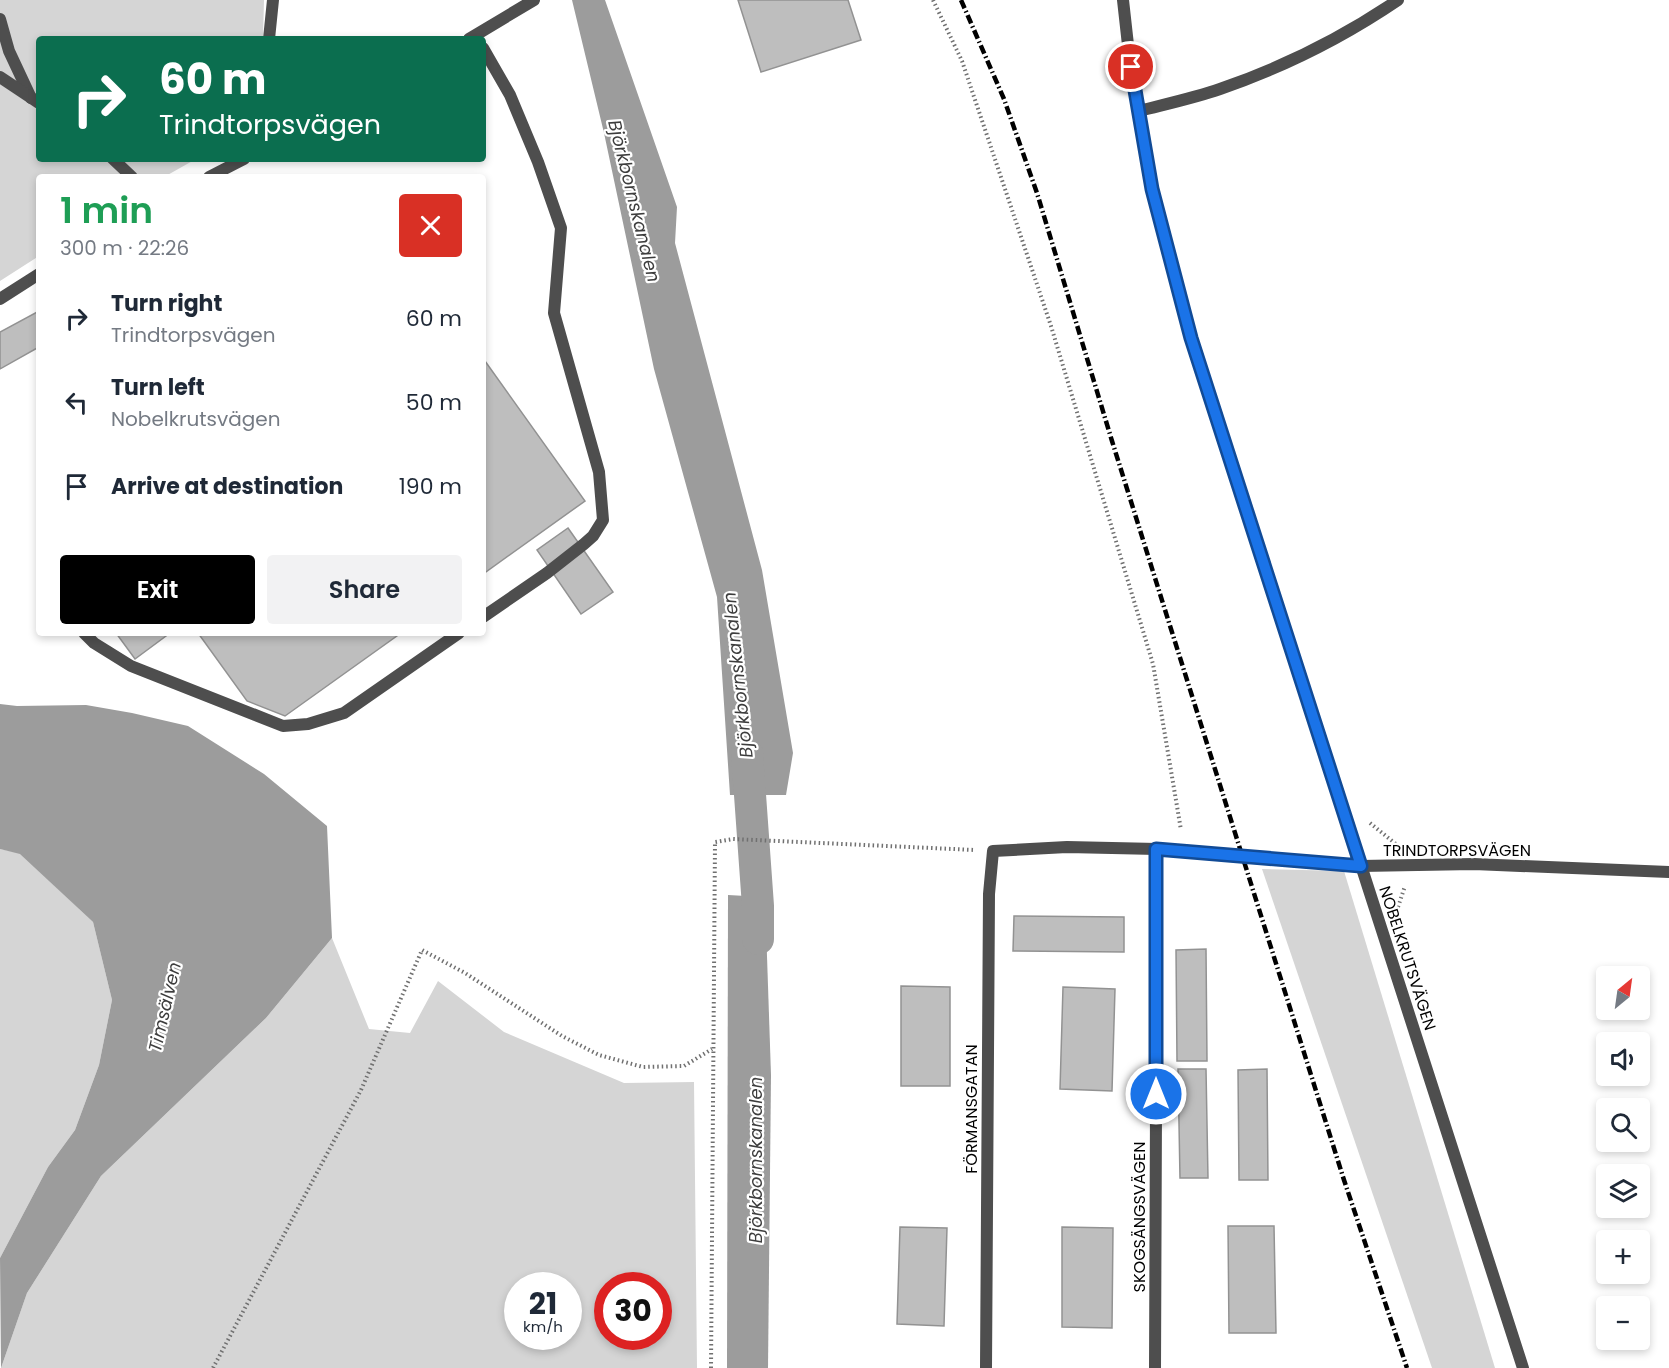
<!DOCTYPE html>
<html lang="en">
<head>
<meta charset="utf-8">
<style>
  body { margin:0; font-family:Poppins,sans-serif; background:#f2f2f3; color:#1f2937; height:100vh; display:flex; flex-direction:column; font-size:22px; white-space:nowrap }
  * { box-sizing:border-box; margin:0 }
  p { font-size:20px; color:#747a83 }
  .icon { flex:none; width:33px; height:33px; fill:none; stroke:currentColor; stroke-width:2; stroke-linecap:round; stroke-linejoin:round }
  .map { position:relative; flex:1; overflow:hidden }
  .side { position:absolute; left:36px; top:174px; width:450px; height:462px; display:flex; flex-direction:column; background:#fff; border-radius:6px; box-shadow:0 3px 9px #0003 }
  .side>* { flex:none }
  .banner { position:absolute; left:36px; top:36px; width:450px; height:126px; border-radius:6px; box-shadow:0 3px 9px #0003; background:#0b6e4f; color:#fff; overflow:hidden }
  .needle { width:39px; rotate:29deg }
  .buttons { position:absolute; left:1596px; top:966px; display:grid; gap:12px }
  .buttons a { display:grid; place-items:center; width:54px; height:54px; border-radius:6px; background:#fff; box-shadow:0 3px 9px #0003; font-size:30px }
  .speed { position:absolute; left:504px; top:1272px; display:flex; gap:12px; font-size:30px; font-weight:700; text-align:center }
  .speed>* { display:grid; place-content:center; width:78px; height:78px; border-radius:50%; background:#fff; box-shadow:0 3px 9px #0003; line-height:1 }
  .speed small { font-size:15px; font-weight:400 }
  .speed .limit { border:9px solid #d22; background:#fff; color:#111 }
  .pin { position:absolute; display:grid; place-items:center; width:51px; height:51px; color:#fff; margin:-26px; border:3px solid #fff; border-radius:50%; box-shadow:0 2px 6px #0007 }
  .me { position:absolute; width:66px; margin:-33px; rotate:0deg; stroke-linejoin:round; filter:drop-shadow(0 0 4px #0008) }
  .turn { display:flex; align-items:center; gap:21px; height:126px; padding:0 24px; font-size:27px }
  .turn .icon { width:78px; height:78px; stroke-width:2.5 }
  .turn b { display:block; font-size:42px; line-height:51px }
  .round { display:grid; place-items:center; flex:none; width:63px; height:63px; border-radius:6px; background:#f2f2f3 }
  .overview { display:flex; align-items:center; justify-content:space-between; height:102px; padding:0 24px }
  h1 { font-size:36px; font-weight:600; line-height:45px; color:#1e9e55 }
  .action { display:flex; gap:12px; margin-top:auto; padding:12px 24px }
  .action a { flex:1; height:69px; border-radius:6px; background:#000; color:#fff; font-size:24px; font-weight:600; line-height:69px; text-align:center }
  .action a+a { background:#f2f2f3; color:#1f2937 }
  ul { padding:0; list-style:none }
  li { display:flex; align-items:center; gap:18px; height:84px; padding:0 24px }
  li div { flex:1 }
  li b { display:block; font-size:22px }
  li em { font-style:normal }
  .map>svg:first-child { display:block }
</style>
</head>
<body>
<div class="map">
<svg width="1669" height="1368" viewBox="0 0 1669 1368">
  <rect width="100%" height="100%" fill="#fff"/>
  <g fill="#d5d5d5" fill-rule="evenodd">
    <polygon points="0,0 264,0 263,39 39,39 39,159 196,159 164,177 39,177 39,256 0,281"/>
    <polygon points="0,849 20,853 93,922 112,1000 99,1065 75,1130 48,1167 0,1258"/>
    <polygon points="1262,869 1344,871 1495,1368 1432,1368"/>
    <path d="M 332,938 L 369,1029 L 410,1033 L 438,981 L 504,1032 L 624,1083 L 694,1082 L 697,1368 L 1,1368 L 27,1293 L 101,1176 L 266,1018 ZM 518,1286 L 568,1286 L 568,1336 L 518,1336 ZM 608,1286 L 658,1286 L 658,1336 L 608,1336 Z"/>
  </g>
  <g fill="#9c9c9c">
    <polygon points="572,0 605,0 677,207 675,243 762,570 793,753 786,795 730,795 717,597 654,369 604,133"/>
    <polygon points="0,704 17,706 86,705 132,713 188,726 264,774 327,826 332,938 266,1018 101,1176 27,1293 1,1368 0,1258 48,1167 75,1130 99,1065 112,1000 93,922 20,854 0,849"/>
    <polygon points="728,895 765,897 771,1075 768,1368 727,1368"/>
  </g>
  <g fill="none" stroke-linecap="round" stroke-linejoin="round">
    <polyline stroke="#9c9c9c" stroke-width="32" points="747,753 758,906 758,939"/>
  </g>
  <g fill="#bebebe" stroke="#929292" stroke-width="1.5">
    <polygon points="738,0 848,0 861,40 761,72"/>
    <polygon points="39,311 39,347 0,369 0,332"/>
    <polygon points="485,361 585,501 483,574 483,363"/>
    <polygon points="568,528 613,592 581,614 537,550"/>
    <polygon points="116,633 170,633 135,659"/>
    <polygon points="198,633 401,633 285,716 247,701"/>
    <polygon points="1014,916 1124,917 1124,952 1013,951"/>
    <polygon points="1206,949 1207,1061 1177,1061 1176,950"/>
    <polygon points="901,986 950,987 950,1086 901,1086"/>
    <polygon points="1063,987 1115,989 1112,1091 1060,1089"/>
    <polygon points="1178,1069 1206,1069 1208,1178 1180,1178"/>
    <polygon points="1267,1069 1268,1180 1239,1180 1238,1070"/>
    <polygon points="1228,1226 1274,1226 1276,1333 1229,1333"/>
    <polygon points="900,1227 947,1228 944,1326 897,1324"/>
    <polygon points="1062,1227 1113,1228 1112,1328 1062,1327"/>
  </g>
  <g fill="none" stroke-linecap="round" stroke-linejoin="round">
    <g stroke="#707070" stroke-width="4" stroke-dasharray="1.5 3" stroke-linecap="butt">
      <polyline points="933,0 962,61 1051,326 1153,664 1181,830"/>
      <polyline points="1370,823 1397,845"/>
      <polyline points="1398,907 1405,886"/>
      <polyline points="213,1368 361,1090 422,950 465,973 562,1036 599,1055 643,1067 684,1066 712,1049"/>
      <polyline points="711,1368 715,842 733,839 975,850"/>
    </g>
    <g stroke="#4e4e4e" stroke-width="12">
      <polyline points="0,19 9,51 31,98"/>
      <polyline points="483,48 510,95 538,162 561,228 554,313 599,472 603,520 593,536 584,544 547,573 483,617"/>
      <polyline points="0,77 39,103"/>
      <path d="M 1139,111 C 1166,104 1194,98 1220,89 C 1284,67 1342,38 1398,0"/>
      <polyline points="113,159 132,177"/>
      <polyline points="84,633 94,643 131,666 283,726 308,724 344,713 459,633"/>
    </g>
    <g stroke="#4e4e4e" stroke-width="12">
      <polyline points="1123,0 1128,45 1152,189 1191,338 1523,1368"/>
      <polyline points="269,39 273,0"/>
      <polyline points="469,39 534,0"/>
      <polyline points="209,177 244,159"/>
      <polyline points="0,299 39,274"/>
      <polyline points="986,1368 989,894 993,851 1067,847 1157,849 1361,866 1474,864 1669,872"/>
      <polyline points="1155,1368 1157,849"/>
    </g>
    <polyline stroke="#000" stroke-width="4.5" stroke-dasharray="9 3 1.5 3" stroke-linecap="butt" points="961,0 1004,99 1037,193 1112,441 1344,1180 1407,1368"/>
  </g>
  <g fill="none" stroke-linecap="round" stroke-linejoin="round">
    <defs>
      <polyline id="route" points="1131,67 1152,189 1191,338 1361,866 1156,849 1156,1094"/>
    </defs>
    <use href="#route" stroke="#114b97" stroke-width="15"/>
    <use href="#route" stroke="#1a73e8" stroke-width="10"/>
  </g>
  <g text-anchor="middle" stroke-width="4.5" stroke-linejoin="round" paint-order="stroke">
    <g font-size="16" fill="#000" stroke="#fff">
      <text x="1457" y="856">TRINDTORPSVÄGEN</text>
      <text transform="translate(1408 958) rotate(72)" y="6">NOBELKRUTSVÄGEN</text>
      <text transform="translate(971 1109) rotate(-90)" y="6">FÖRMANSGATAN</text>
      <text transform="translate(1139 1217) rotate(-90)" y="6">SKOGSÄNGSVÄGEN</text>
    </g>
    <g font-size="18" font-style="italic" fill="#3d3d3d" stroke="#fff">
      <text transform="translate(634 201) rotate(76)" y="6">Björkbornskanalen</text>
      <text transform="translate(738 675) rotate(-96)" y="6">Björkbornskanalen</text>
      <text transform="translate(165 1007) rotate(-77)" y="6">Timsälven</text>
      <text transform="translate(756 1160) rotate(-90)" y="6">Björkbornskanalen</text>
    </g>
  </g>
</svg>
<div class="buttons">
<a><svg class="needle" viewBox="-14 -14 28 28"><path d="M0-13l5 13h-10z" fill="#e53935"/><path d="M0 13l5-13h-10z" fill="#747a83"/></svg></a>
<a><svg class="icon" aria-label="sound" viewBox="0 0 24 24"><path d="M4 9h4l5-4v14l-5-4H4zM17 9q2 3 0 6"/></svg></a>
<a><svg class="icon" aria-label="search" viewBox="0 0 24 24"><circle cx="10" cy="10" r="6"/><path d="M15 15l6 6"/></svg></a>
<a><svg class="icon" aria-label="layers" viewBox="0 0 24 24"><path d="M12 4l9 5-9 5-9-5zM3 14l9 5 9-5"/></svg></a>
<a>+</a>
<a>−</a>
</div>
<div class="speed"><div>21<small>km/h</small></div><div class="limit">30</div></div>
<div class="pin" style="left:1131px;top:67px;background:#d93025"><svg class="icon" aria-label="arrive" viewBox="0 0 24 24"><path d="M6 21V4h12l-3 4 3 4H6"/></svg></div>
<svg class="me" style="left:1156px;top:1094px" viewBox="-20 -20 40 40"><circle r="17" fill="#1a73e8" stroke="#fff" stroke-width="3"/><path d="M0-11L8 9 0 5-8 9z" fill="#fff"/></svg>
<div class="banner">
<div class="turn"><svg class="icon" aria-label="right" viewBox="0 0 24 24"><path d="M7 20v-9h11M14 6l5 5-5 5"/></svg><div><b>60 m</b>Trindtorpsvägen</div></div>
</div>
<section class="side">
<div class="overview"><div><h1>1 min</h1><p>300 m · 22:26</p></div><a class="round" style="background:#d93025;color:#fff"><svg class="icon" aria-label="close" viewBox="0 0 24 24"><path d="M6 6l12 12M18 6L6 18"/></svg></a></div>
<ul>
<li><svg class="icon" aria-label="right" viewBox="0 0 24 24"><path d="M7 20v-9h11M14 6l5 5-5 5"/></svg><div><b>Turn right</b><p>Trindtorpsvägen</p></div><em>60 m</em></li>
<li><svg class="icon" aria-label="left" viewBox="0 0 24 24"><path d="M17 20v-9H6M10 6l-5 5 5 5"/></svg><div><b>Turn left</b><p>Nobelkrutsvägen</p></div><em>50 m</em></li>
<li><svg class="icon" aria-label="arrive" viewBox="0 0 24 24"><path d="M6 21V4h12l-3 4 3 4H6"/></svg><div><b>Arrive at destination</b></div><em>190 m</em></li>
</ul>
<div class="action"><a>Exit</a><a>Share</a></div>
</section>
</div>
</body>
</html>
